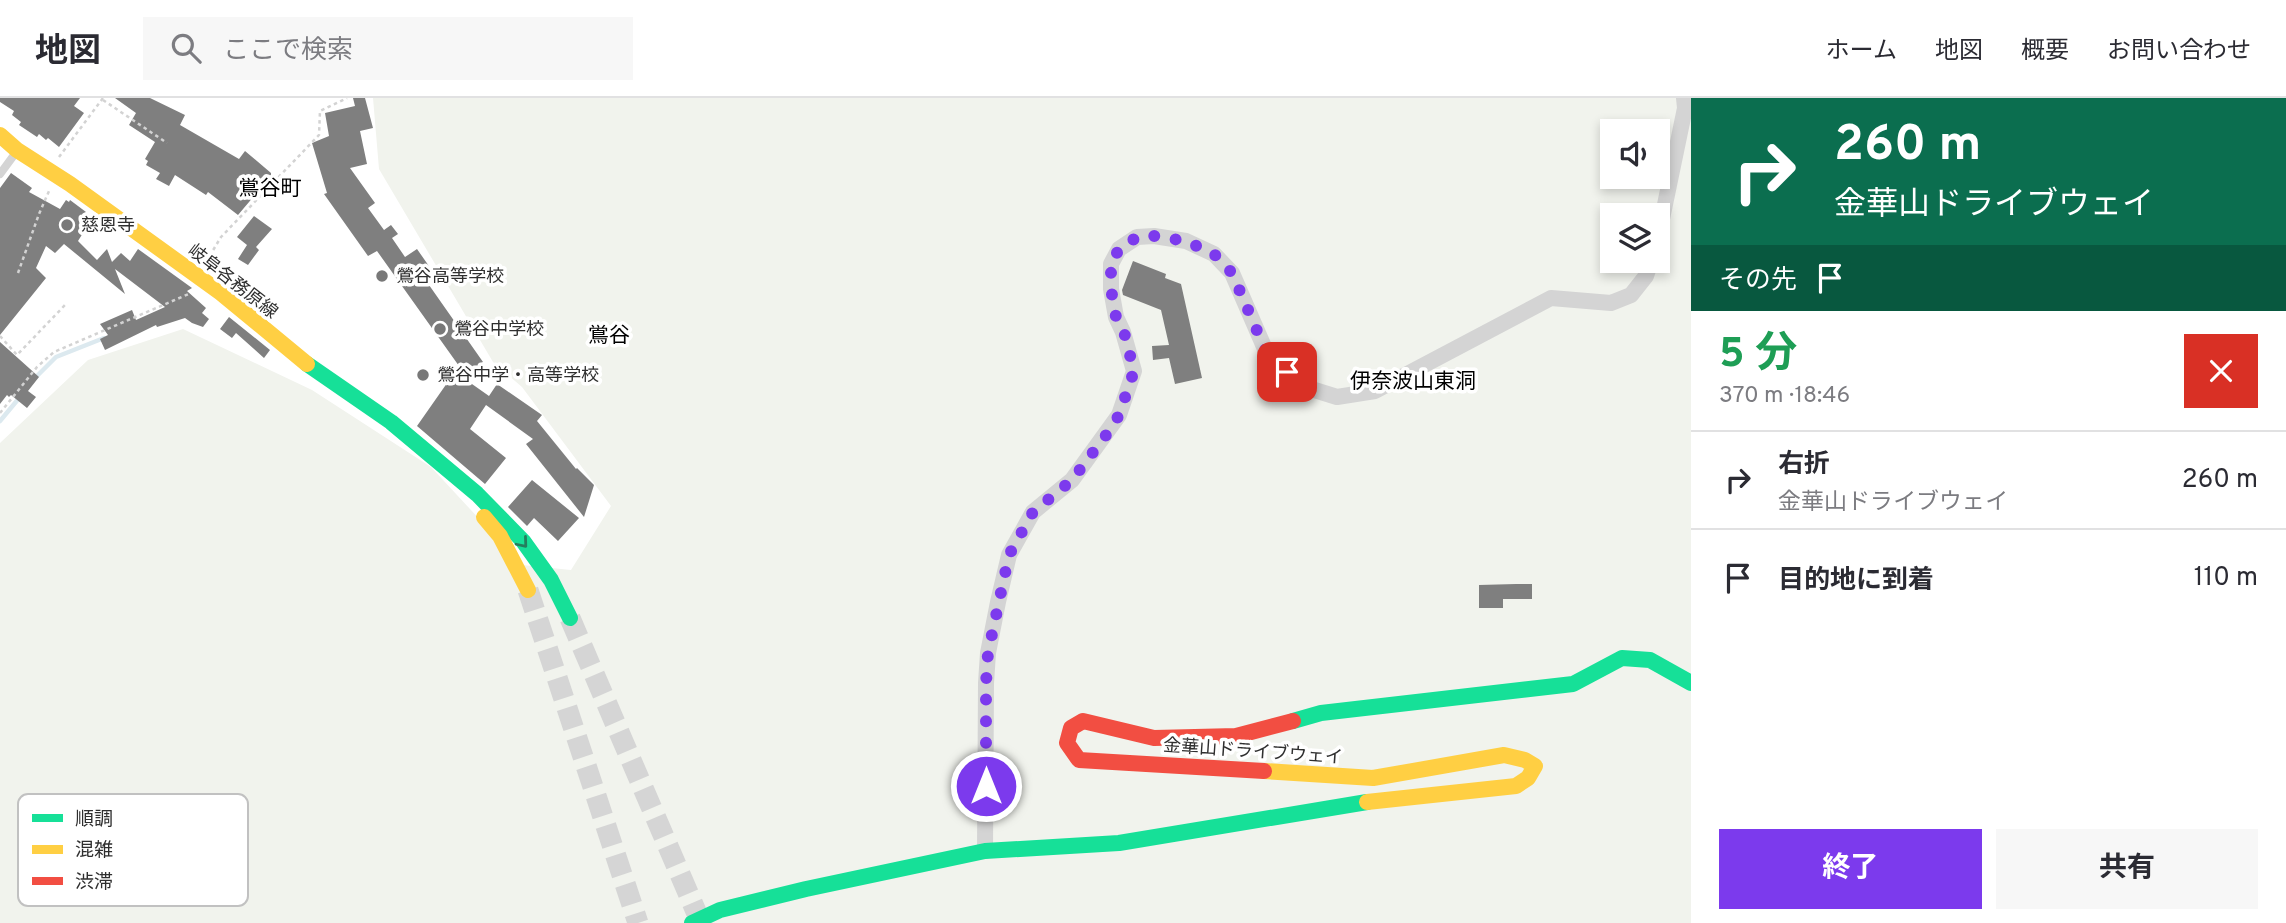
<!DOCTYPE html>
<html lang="ja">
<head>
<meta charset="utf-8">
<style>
  body { margin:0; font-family:Overpass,"Noto Sans JP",sans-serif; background:#f7f7f7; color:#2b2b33; height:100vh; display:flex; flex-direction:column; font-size:26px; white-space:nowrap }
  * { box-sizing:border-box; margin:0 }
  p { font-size:23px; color:#7c7c81 }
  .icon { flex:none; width:38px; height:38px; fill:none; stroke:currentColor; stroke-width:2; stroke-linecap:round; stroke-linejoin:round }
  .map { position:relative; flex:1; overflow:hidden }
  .details { display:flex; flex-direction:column; background:#fff; width:595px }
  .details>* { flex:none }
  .banner { background:#0b6e4f; color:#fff; overflow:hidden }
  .controls { position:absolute; left:1600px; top:21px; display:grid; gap:14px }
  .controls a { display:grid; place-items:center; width:70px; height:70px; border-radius:0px; background:#fff; box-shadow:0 4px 10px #0003; font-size:35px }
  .pin { position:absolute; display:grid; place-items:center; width:60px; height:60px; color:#fff; margin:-30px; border-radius:14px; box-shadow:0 4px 10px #0006 }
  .me { position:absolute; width:77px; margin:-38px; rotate:0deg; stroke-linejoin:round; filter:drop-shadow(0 0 5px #0008) }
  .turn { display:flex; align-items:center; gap:24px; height:147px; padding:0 28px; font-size:32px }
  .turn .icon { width:91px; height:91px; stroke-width:2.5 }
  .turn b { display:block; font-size:49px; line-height:60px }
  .then { display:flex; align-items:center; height:66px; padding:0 28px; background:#0003; gap:14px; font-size:26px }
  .round { display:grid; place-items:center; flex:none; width:74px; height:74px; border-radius:0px; background:#f7f7f7 }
  .summary { display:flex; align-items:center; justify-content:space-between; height:119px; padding:0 28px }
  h1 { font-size:42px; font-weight:700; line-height:52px; color:#1e9e55 }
  .button { display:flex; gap:14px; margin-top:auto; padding:14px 28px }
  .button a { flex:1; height:80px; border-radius:0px; background:#7c3aed; color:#fff; font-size:28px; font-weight:700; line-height:80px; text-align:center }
  .button a+a { background:#f7f7f7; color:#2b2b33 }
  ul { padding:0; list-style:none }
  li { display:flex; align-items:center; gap:21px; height:98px; padding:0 28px; border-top:2px solid #e1e1e2 }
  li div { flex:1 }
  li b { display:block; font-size:26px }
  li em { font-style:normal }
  header { display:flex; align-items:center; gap:42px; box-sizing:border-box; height:98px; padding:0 35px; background:#fff; border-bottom:2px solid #e1e1e2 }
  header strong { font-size:33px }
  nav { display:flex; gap:38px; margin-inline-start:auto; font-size:24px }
  .search { width:490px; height:63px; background:#f7f7f7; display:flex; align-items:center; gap:18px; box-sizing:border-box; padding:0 24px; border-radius:0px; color:#7c7c81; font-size:26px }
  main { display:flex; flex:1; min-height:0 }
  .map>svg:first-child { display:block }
</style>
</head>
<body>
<header>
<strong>地図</strong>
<div class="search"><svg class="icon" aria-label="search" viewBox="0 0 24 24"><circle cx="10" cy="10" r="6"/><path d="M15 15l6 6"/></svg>ここで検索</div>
<nav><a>ホーム</a><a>地図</a><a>概要</a><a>お問い合わせ</a></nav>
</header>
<main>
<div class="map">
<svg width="1691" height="825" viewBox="0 0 1691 825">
  <rect width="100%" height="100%" fill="#fff"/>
  <path fill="#f1f3ed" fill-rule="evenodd" d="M 373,0 L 1691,0 L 1691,825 L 0,825 L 0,345 L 88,262 L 183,231 L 312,292 L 431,369 L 522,467 L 571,472 L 611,408 L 522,289 L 493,264 L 379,71 ZM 1612,33 L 1657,33 L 1657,79 L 1612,79 ZM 1612,117 L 1657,117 L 1657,163 L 1612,163 Z"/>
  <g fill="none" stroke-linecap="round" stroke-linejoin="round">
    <g stroke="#dce9ef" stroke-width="4.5">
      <polyline points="34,281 56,259 104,240"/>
      <polyline points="0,323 20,299"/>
    </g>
  </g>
  <g fill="#7f7f7f">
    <polygon points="0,0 80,0 74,8 84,15 59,49 48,40 46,42 39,36 37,39 19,27 21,24 12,17 14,13 0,4"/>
    <polygon points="115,0 150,0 185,17 180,27 239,61 245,53 271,75 271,78 238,117 208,94 206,97 175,77 169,88 156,81 160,75 146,67 148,63 145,61 155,44 129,27 136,15"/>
    <polygon points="353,0 365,0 373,30 360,33 367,66 350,70 375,105 368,110 384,132 391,127 398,136 392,140 405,159 417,151 438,181 429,187 483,264 462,279 489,298 497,286 542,317 537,323 576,371 577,370 594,387 584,419 526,346 533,341 486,307 470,331 506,360 485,386 417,328 459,268 377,153 368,158 324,96 327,95 312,45 329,38 325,15 355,8"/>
    <polygon points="11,75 32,90 29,94 60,111 66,102 69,104 70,102 86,114 84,118 91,122 78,143 97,162 107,151 112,164 121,155 130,163 138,151 192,190 187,193 206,210 202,215 209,221 203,229 192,225 185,220 157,229 156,227 105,252 100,241 108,237 100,226 132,212 136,222 165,209 115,171 125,196 64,146 55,155 46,148 36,170 46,180 0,237 0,90"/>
    <polygon points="254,118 272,131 256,149 259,152 248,167 238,161 247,147 237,139"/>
    <polygon points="1133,163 1166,176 1165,180 1181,186 1202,280 1175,286 1169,260 1153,262 1152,248 1169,247 1161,212 1123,197 1122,192"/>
    <polygon points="229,219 270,252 264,260 236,235 232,240 220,231"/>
    <polygon points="0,244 39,279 28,293 36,299 27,310 11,297 9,299 7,297 0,306"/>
    <polygon points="532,382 579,420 558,443 534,420 527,428 508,409"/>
    <polygon points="1516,486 1532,486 1532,501 1503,501 1503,510 1479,510 1479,487"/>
  </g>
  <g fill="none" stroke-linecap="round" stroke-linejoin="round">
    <g stroke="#d5d5d5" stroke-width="21" stroke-dasharray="21 10" stroke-linecap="butt">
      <polyline points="528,492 638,825"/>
      <polyline points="570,520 701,825"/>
    </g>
    <g stroke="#d3d3d3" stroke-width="2.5" stroke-dasharray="3.5 3.5" stroke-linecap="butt">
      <polyline points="103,2 167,45"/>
      <polyline points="59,59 103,0"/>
      <polyline points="206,164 221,139 319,37 320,13 347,0"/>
      <polyline points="18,175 39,116 49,93"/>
      <polyline points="0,238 17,257 65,207"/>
      <polyline points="0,315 37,269 54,254 191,195"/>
    </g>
    <polyline stroke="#d4d4d4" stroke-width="8" points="0,76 17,53"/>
    <g stroke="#d4d4d4" stroke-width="16">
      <polyline points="1657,145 1685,10 1684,0"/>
      <polyline points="985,753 986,585 988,555 998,504 1009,457 1033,414 1072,382 1119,317 1134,273 1123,234 1116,219 1111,191 1111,166 1119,151 1137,139 1154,138 1186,143 1214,156 1232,175 1268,258 1305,289 1337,299 1375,293 1551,200 1611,205 1631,197 1646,178 1651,163"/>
    </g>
    <g stroke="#16e098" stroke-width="16">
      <polyline points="307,266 391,324 477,396 523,443 551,482 570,520"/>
      <polyline points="1293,623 1321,615 1573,586 1622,560 1650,562 1691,585"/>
      <polyline points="692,825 720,812 806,791 985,753 1119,745 1367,704"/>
    </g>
    <g stroke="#ffcf43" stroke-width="16">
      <polyline points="0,37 17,52 70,86 221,195 307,266"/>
      <polyline points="484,419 500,438 528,492"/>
      <polyline points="1264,673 1373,680 1504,657 1525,662 1535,668 1528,680 1516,688 1367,704"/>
    </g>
    <polyline stroke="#f24e42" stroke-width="16" points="1264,673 1079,662 1067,645 1071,630 1083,623 1154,640 1236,638 1293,623"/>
  </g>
  <defs><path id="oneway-chevron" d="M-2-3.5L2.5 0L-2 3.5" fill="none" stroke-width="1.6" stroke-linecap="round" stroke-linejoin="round" transform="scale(1.75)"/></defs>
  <use stroke="#247f5e" href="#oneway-chevron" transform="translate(523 445) rotate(50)"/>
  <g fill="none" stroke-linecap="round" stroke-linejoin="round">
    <polyline stroke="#7c3aed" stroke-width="12" stroke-dasharray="0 21.6" points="986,688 986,585 988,555 1009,457 1033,414 1072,382 1110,332 1119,317 1134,273 1124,234 1116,219 1111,191 1111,166 1119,151 1137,139 1154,138 1186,143 1214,156 1232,175 1268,258 1287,274"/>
  </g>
  <g fill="#787878" stroke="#fff" stroke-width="2.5">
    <circle cx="67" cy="127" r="7"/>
    <circle cx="382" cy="178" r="7"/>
    <circle cx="440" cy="231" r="7"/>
    <circle cx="423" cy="277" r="7"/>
  </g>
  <g text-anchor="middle" stroke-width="7" stroke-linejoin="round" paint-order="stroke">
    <g font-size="18" fill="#2f2f2f" stroke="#fff" text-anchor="start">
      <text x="81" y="133">慈恩寺</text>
      <text x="396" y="184">鶯谷高等学校</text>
      <text x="454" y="237">鶯谷中学校</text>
      <text x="437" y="283">鶯谷中学・高等学校</text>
    </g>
    <g font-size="18" fill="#2f2f2f" stroke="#fff">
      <text transform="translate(233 183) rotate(38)" y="6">岐阜各務原線</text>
      <text transform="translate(1253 653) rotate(4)" y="6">金華山ドライブウェイ</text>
    </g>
    <g font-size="21" fill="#000" stroke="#fff">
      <text x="270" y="97">鴬谷町</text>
      <text x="609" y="244">鴬谷</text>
      <text x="1413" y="290">伊奈波山東洞</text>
    </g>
  </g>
  <rect x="18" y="696" width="230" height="112" rx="10" fill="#fff" stroke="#c1c1c1" stroke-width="2"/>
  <rect x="32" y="716" width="31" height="8" fill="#16e098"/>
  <rect x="32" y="747" width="31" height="9" fill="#ffcf43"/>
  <rect x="32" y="779" width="31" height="8" fill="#f24e42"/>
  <g font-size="19" fill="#2f2f2f">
    <text x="75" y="727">順調</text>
    <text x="75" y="758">混雑</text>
    <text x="75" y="790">渋滞</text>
  </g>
</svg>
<div class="controls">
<a><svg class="icon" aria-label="sound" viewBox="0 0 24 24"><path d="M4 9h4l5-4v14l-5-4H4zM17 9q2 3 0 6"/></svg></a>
<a><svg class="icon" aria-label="layers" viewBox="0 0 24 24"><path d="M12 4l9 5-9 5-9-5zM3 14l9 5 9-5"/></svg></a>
</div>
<div class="pin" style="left:1287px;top:274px;background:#d93025"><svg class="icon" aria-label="arrive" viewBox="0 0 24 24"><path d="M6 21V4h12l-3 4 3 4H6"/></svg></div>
<svg class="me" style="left:986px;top:688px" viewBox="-20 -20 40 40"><circle r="17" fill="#7c3aed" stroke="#fff" stroke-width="3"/><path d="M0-11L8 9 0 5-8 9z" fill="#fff"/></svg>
</div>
<section class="details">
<div class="banner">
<div class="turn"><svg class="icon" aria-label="right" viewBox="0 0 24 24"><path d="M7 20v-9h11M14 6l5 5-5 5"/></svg><div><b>260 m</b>金華山ドライブウェイ</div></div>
<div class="then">その先<svg class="icon" aria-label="arrive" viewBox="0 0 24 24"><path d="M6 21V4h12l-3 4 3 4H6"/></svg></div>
</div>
<div class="summary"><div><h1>5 分</h1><p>370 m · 18:46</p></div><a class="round" style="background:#d93025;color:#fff"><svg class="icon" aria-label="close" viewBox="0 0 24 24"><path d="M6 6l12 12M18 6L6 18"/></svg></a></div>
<ul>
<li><svg class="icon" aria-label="right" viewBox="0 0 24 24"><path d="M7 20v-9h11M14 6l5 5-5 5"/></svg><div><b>右折</b><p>金華山ドライブウェイ</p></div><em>260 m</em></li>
<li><svg class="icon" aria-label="arrive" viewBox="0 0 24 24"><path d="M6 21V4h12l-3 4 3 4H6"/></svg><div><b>目的地に到着</b></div><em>110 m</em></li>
</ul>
<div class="button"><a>終了</a><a>共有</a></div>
</section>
</main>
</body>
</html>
